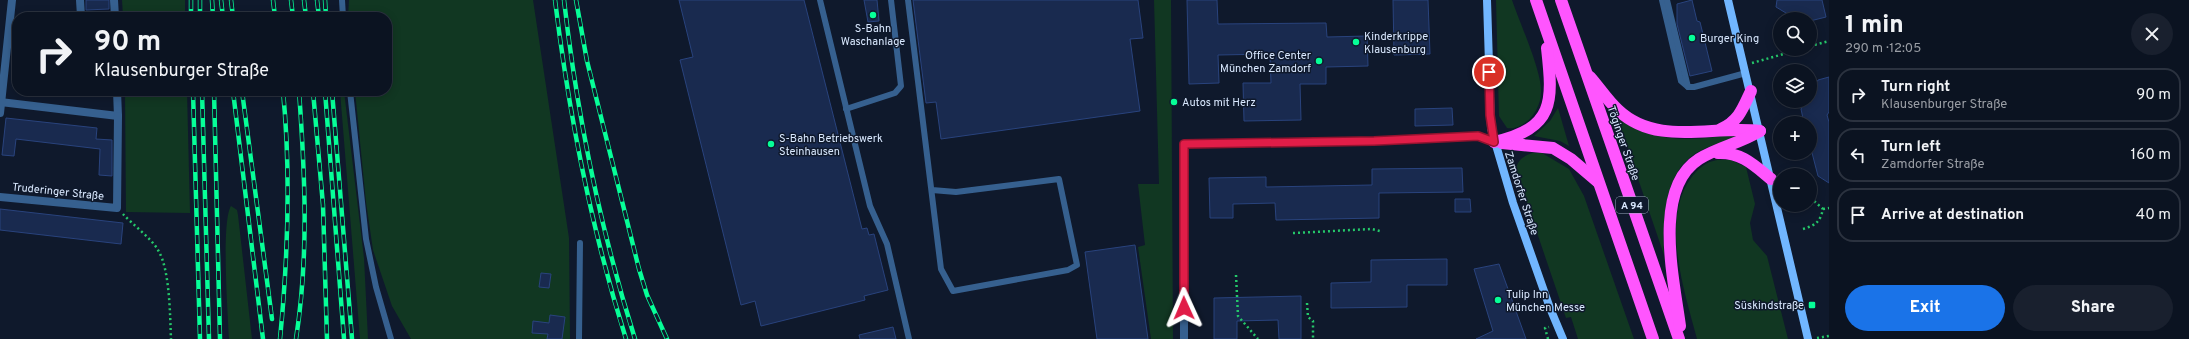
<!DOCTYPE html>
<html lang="en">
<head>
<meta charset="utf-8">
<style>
  body { margin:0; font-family:Overpass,sans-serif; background:#19202e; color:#f1f3f6; height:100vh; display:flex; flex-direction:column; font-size:15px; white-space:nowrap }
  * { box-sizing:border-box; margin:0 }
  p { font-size:13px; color:#9a9ea5 }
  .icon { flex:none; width:22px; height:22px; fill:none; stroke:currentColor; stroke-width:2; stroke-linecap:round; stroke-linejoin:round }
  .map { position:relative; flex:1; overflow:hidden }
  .panel { display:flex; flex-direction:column; background:#0b1321; width:360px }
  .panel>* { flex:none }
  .guide { position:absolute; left:12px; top:12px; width:380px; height:84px; border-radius:16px; box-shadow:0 2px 10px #0003,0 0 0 1px #2b323f; background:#0b1321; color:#f1f3f6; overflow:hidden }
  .controls { position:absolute; left:1773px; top:12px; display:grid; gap:8px }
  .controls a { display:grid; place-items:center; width:44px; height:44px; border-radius:50%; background:#0b1321; box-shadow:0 2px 10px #0003,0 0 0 1px #2b323f; font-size:20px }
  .pin { position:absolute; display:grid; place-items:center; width:34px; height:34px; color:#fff; margin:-17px; border:2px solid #fff; border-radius:50%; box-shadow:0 1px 4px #0007 }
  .me { position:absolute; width:44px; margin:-22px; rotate:359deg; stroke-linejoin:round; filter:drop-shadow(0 0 3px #0008) }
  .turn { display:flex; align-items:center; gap:14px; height:84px; padding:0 16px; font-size:18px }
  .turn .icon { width:52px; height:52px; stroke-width:2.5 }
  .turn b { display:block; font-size:28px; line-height:34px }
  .round { display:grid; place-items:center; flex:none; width:42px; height:42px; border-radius:21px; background:#19202e }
  .head { display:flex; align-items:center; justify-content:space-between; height:68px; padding:0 16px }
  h1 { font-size:24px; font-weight:800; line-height:30px }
  .action { display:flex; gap:8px; margin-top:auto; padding:8px 16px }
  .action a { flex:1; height:46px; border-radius:24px; background:#1a73e8; color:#fff; font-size:16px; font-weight:800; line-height:46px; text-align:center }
  .action a+a { background:#19202e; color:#f1f3f6 }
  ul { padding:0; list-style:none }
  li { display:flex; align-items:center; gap:12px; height:54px; margin:0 8px 6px; padding:0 8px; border:2px solid #2b323f; border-radius:16px }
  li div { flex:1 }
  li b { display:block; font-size:15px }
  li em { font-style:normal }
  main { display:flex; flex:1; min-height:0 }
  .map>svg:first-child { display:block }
</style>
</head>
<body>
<main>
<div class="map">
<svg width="1829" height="339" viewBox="0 0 1829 339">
  <rect width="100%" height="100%" fill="#0f192c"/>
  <g fill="#113722">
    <polygon points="122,0 185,0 185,17 123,17"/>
    <polygon points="349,0 533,0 569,238 570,339 411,339 392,306 373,250 366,202 355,91 387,91 387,17 348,17"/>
    <polygon points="1154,0 1171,0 1173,339 1151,339 1138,247 1145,245 1138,184 1159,184"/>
    <path d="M 1496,0 L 1512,0 C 1519,21 1543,74 1541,93 C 1541,103 1534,117 1526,122 C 1519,127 1515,129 1507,128 L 1499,116 Z"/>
    <polygon points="125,91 187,91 190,213 126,212"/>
    <polygon points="340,91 344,91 364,258 368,339 360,339"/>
    <polygon points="1558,108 1569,146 1560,141 1534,136 1550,121"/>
    <path d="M 1617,117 C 1653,145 1697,141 1739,133 L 1740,137 C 1725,141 1710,145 1696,153 C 1663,174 1663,221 1664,255 Z"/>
    <path d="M 1532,153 L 1542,153 L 1569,169 L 1584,196 L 1634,339 L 1578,339 L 1571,317 L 1566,318 L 1516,171 C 1517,160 1522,157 1532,153 Z"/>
    <path d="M 1731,160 L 1746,167 L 1755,204 L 1750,223 L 1753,240 L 1767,256 L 1788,339 L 1697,339 C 1685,293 1660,220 1691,178 C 1696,171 1704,163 1713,161 C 1718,159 1725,160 1731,160 Z"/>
    <path d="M 231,206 L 237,210 L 238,215 L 252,339 L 229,339 C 228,315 221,222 231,206 Z"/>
  </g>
  <g fill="#192a4f" stroke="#29437d">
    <polygon points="86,0 109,0 109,9 86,10"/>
    <polygon points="679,0 804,0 862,229 867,228 869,235 874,234 888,290 864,296 865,300 761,326 755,301 741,305 680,60 693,57"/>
    <polygon points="864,0 877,0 879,21 868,22"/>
    <polygon points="913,0 1138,0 1143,38 1130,39 1140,111 941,139 936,102 926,103"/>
    <polygon points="1187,0 1217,0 1218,24 1326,23 1327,37 1367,36 1368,66 1326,67 1326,84 1300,84 1301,120 1244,121 1243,83 1271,83 1270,54 1218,55 1219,83 1189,84"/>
    <polygon points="1393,0 1428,0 1430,54 1394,55"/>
    <polygon points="1692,0 1697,21 1700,22 1712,71 1690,76 1677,24 1677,4"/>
    <polygon points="1777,0 1822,0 1826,17 1810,21 1810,19 1796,19 1776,7"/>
    <polygon points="1829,77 1829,112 1827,115 1829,122 1829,183 1818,176 1810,145 1810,123 1804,123 1801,109 1805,101 1810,101 1810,93 1818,80"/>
    <polygon points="1452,108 1453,125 1415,126 1415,109"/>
    <polygon points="6,118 97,128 96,139 112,140 112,176 99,175 100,149 16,139 14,156 2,155"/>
    <polygon points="1462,168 1463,192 1379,193 1379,218 1276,220 1275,203 1233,204 1233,218 1210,218 1209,178 1266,177 1266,187 1372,185 1372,169"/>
    <polygon points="1455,199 1470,199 1471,212 1455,212"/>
    <polygon points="0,209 123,223 121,244 0,230"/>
    <polygon points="1135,245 1148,339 1097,339 1085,252"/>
    <polygon points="1447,259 1447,285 1407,285 1407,307 1331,308 1331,283 1371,282 1371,260"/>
    <polygon points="1499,264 1526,339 1476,339 1493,331 1474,269"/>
    <polygon points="541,273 551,274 549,288 539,287"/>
    <polygon points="1301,296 1301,339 1279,339 1278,320 1237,321 1237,339 1214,339 1214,298"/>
    <polygon points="550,315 565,317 562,339 547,339 548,334 532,333 533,321 549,323"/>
    <polygon points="893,327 896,339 860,339 859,335"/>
  </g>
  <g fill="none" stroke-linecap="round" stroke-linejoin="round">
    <g stroke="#25c86a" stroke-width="2.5" stroke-dasharray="2 3" stroke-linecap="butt">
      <polyline points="1810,46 1829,41"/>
      <polyline points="1752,63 1801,49"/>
      <polyline points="1823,209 1829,208"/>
      <path d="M 123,214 C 133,225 151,238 158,250 C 170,269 170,316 171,339"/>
      <path d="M 1803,229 C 1816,225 1820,222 1823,209 L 1814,201 L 1810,200"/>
      <polyline points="1293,233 1372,229 1380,231"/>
      <polyline points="1236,275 1238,316 1258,339"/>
      <polyline points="1307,303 1308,317 1313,321 1313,339"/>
      <polyline points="1817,338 1829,336"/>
      <polyline points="1548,339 1545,328 1549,327"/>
    </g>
    <g stroke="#36608f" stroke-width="6">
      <polyline points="342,0 343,17"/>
      <polyline points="820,0 870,206 887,244 909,339"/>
      <polyline points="908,0 941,269 953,291 1068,270 1077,265 1059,179 956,192 932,190"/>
      <polyline points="1662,0 1681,81 1688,87 1694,87 1746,73"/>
      <polyline points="1667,0 1688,87"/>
      <polyline points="350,91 366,239 376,287 391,339"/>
      <polyline points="846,109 895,93 901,86 891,0"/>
      <polyline points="579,339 580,243"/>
    </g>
    <g stroke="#36608f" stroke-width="8">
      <polyline points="80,0 81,16 89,17"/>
      <polyline points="114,0 115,17"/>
      <polyline points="0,102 118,116 117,91"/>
      <polyline points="0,113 12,0"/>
      <polyline points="0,197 117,208 118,116"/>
      <polyline points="1184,339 1184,144 1374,141 1478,136 1494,142"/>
    </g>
    <g stroke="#71b6ff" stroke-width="8">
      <polyline points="1487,0 1491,128 1513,203 1550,308 1563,339"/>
      <polyline points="1728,0 1808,339"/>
    </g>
    <g stroke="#ff55fe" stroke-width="12">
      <polyline points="1536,0 1653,339"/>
      <polyline points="1561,0 1679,339"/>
      <path d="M 1590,77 C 1599,87 1607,100 1618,110 C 1657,147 1712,125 1760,131"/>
      <path d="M 1721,129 C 1739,121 1743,108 1751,91"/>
      <path d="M 1494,142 C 1555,128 1553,102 1547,48"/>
      <polyline points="1502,143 1553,148 1571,159 1598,182"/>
      <path d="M 1718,153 C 1741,152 1754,165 1771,179"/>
      <path d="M 1680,326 C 1674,280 1652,189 1699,159 C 1718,147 1741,143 1760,131"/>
    </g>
    <defs>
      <g id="rail">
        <polyline points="191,0 191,17"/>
        <polyline points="200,0 200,17"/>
        <polyline points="212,0 213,17"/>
        <polyline points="221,0 223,17"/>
        <polyline points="231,0 233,17"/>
        <polyline points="273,0 275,17"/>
        <polyline points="291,0 293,17"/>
        <polyline points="304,0 306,17"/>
        <polyline points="317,0 319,17"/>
        <polyline points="325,0 326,17"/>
        <path d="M 555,0 C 569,115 591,228 626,339"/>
        <path d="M 564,0 C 577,115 600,228 635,339"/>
        <polyline points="576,0 587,61 639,269 647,295 667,339"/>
        <polyline points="193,91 200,339"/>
        <polyline points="202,91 209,339"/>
        <polyline points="214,91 220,339"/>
        <polyline points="233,91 263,339"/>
        <polyline points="242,91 272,319"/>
        <polyline points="313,91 323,205 327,339"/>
        <polyline points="325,91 344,339"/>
        <polyline points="332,91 352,339"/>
        <path d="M 280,339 C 288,257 291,173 283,91"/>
        <path d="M 296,339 C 309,255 305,175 299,91"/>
      </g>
    </defs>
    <use href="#rail" stroke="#06ff98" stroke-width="4.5"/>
    <use href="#rail" stroke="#0f192c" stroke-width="3" stroke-dasharray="9" stroke-linecap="butt"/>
  </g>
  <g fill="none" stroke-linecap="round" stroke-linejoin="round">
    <defs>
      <polyline id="route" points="1184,308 1184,144 1374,141 1478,136 1494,142 1490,115 1489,72"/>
    </defs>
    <use href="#route" stroke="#92132f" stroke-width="10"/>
    <use href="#route" stroke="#e11d48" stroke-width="7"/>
  </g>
  <g fill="#06ff98" stroke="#0f192c" stroke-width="1.5">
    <circle cx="873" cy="15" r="4"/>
    <circle cx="1692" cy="38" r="4"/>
    <circle cx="1356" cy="42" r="4"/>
    <circle cx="1319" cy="61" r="4"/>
    <circle cx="1174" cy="102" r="4"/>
    <circle cx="771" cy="144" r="4"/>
    <circle cx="1498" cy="300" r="4"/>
    <rect x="1808" y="301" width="8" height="8" rx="2"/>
  </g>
  <g text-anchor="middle" stroke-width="3" stroke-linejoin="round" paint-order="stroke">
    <rect fill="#0f192c" stroke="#9dabc0" stroke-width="1" x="1616" y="197" width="32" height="16" rx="3"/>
    <g font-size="10" font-weight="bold" fill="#dae9ff">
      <text x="1632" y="209">A 94</text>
    </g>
    <g font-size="11" fill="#dae9ff" stroke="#0f192c" text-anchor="start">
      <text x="873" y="32" text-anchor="middle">S-Bahn<tspan x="873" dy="13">Waschanlage</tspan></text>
      <text x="1364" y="40">Kinderkrippe<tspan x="1364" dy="13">Klausenburg</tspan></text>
      <text x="1700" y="42">Burger King</text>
      <text x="1311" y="59" text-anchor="end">Office Center<tspan x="1311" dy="13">München Zamdorf</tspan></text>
      <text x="1182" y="106">Autos mit Herz</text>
      <text x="779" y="142">S-Bahn Betriebswerk<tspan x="779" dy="13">Steinhausen</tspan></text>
      <text x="1506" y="298">Tulip Inn<tspan x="1506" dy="13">München Messe</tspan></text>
      <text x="1804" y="309" text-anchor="end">Süskindstraße</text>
    </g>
    <g font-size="11" fill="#dae9ff" stroke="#0f192c">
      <text transform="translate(1624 143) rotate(71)" y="4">Töginger Straße</text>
      <text transform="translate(58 191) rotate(6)" y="4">Truderinger Straße</text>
      <text transform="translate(1522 193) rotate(72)" y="4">Zamdorfer Straße</text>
    </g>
  </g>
</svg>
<div class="controls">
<a><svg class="icon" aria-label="search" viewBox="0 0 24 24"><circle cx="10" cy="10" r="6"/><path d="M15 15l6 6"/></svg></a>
<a><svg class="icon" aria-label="layers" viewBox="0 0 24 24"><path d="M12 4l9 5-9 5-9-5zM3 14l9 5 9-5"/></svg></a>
<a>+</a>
<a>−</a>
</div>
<div class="pin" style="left:1489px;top:72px;background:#d93025"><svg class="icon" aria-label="arrive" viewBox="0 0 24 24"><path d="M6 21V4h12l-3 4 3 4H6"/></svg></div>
<svg class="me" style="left:1184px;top:308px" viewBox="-20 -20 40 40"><path d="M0-17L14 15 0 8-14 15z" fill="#e11d48" stroke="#fff" stroke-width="4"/></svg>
<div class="guide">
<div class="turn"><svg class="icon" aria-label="right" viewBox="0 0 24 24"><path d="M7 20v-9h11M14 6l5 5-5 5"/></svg><div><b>90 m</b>Klausenburger Straße</div></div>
</div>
</div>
<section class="panel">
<div class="head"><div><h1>1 min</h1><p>290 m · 12:05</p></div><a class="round"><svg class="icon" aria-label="close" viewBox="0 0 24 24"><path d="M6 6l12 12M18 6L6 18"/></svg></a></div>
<ul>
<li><svg class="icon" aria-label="right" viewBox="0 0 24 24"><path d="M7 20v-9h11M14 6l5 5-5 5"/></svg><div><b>Turn right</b><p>Klausenburger Straße</p></div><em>90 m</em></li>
<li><svg class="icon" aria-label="left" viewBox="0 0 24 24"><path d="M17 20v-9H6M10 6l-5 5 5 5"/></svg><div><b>Turn left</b><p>Zamdorfer Straße</p></div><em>160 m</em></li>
<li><svg class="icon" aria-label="arrive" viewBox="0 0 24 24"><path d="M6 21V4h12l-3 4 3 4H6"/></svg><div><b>Arrive at destination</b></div><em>40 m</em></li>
</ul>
<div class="action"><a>Exit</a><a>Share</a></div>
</section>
</main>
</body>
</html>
